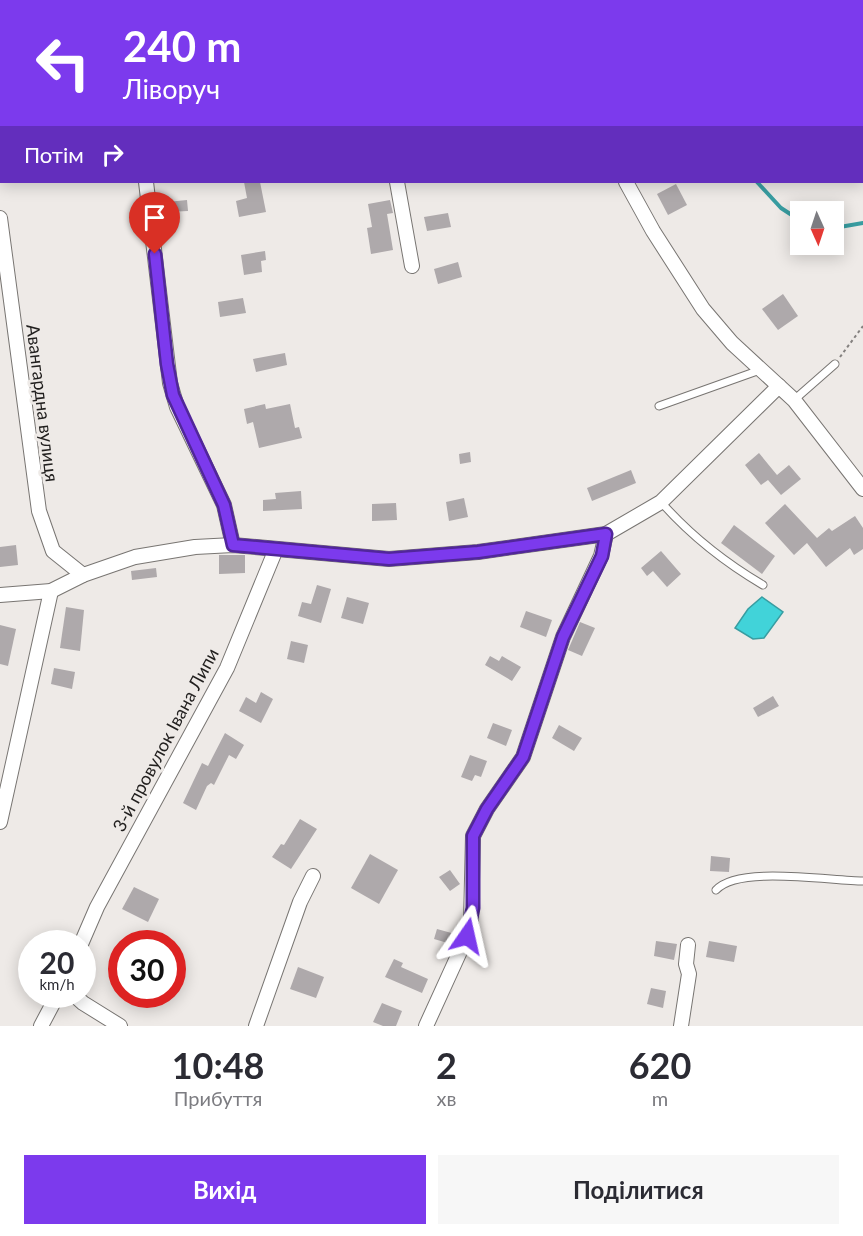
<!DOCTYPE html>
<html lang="uk">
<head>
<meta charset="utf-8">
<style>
  body { margin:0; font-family:Lato,sans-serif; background:#f7f7f7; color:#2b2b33; height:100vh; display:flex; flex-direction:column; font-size:22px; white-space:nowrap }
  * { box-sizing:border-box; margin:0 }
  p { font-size:20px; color:#7c7c81 }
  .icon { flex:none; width:33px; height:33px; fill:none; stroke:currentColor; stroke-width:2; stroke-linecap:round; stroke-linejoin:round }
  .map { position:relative; height:1026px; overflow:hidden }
  .sheet { display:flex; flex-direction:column; background:#fff; flex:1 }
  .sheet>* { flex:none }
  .guide { position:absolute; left:0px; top:0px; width:864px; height:183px; box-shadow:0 3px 15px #0003; background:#7c3aed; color:#fff; overflow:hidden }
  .needle { width:39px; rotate:177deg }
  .controls { position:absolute; left:790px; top:201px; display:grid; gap:12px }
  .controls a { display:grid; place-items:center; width:54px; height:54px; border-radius:0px; background:#fff; box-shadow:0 3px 15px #0003; font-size:30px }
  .speed { position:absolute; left:18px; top:930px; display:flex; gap:12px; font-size:30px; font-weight:700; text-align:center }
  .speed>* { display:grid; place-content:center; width:78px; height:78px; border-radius:50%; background:#fff; box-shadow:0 3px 15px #0003; line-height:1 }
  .speed small { font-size:15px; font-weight:400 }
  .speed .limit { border:9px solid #d22; background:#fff; color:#111 }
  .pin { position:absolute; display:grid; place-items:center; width:51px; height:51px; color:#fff; margin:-62px -26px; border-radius:50% 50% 50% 0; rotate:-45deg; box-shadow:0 0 6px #0007 }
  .pin .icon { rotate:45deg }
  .me { position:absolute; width:66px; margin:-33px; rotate:11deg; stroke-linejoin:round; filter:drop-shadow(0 0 4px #0008) }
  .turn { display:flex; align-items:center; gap:21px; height:126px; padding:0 24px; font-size:27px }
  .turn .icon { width:78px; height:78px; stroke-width:2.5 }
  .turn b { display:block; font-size:42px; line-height:51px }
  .then { display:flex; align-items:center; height:57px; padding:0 24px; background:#0003; gap:12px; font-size:22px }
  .eta { display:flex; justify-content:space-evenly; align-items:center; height:102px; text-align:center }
  .eta b { font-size:36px; font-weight:700; line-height:42px }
  .cta { display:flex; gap:12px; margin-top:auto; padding:12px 24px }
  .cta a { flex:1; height:69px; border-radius:0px; background:#7c3aed; color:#fff; font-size:24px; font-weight:700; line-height:69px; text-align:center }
  .cta a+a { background:#f7f7f7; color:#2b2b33 }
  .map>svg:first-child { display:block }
</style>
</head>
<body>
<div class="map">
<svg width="863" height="1026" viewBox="0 0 863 1026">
  <rect width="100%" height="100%" fill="#eeeae7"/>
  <polygon fill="#41d3d9" stroke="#389da1" stroke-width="1.5" points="762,597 783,612 764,638 753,639 735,628 748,609"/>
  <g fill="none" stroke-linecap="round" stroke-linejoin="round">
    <g stroke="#389da1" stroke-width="4">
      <polyline points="777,2 777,0"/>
      <polyline points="757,182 781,208 801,221"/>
      <polyline points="834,228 863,223"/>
    </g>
  </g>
  <g fill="#aea9ab">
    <polygon points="244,182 260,182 266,212 239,217 236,201 247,198"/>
    <polygon points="676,184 687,205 668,215 657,194"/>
    <polygon points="187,200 188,211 168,212 167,202"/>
    <polygon points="390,200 393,213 387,214 393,250 371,254 367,228 372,227 368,204"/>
    <polygon points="448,213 451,227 427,231 424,217"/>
    <polygon points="265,251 266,260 261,261 262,272 244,275 241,255"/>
    <polygon points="458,262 462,277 438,284 434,269"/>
    <polygon points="783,294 798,316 778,330 762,309"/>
    <polygon points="243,298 246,313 220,317 218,302"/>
    <polygon points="285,353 287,365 256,372 253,359"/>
    <polygon points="265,404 266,409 290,404 295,428 299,427 302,438 259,448 253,422 247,424 244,409"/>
    <polygon points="470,452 471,462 460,464 459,454"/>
    <polygon points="759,453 777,475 789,465 801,479 781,495 768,480 761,485 745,465"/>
    <polygon points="631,470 636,483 592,501 587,488"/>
    <polygon points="301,491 302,509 263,511 263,500 276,499 275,493"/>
    <polygon points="464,498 468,517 449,521 446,502"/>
    <polygon points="396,503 397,520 372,521 372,504"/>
    <polygon points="785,504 817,538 829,528 832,531 855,516 863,528 863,549 854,555 850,548 826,567 807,543 794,555 765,523"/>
    <polygon points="734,525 775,556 762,574 721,543"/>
    <polygon points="16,545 18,565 0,567 0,547"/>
    <polygon points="661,551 681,574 667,587 653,571 647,576 641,568"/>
    <polygon points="219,555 245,555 245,573 219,574"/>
    <polygon points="156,568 157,577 132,580 131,571"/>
    <polygon points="317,585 331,589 321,623 298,616 302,602 311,604"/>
    <polygon points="347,597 369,603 363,624 341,618"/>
    <polygon points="66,607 84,610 80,651 60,648"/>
    <polygon points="526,611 552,620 546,637 520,627"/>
    <polygon points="580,622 595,628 582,656 568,650"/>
    <polygon points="0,625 16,629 8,666 0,664"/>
    <polygon points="291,641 308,645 304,663 287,659"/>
    <polygon points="490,656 499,661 502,656 521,667 512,681 485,665"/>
    <polygon points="54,668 75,672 72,689 51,684"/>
    <polygon points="261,692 273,699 261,723 239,711 246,697 256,703"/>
    <polygon points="773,696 779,706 758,717 753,708"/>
    <polygon points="493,723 512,730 506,746 487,738"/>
    <polygon points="559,725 582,738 574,751 552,738"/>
    <polygon points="225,733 244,745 236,759 229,755 214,785 211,783 207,786 196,810 183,803 202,763 208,766"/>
    <polygon points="470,755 487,761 481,777 475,775 472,781 461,777"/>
    <polygon points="300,819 317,829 291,869 272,857 281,844 284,845"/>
    <polygon points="370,854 398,870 379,904 351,888"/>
    <polygon points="711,856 730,858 729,872 710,871"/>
    <polygon points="450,870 460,884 450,891 439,877"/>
    <polygon points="134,887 159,899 148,922 122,909"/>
    <polygon points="437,929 455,934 451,944 434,939"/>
    <polygon points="656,941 677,944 674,960 654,956"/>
    <polygon points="709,941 737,946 734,962 706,957"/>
    <polygon points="394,959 403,963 401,967 428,979 422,993 385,977"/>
    <polygon points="298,967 324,977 316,998 290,989"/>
    <polygon points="651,988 666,991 663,1008 647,1004"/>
    <polygon points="382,1003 402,1011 396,1026 383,1026 373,1022"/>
  </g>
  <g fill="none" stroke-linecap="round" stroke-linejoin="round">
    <defs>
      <g id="lane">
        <polyline points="794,400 835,364"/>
        <polyline points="659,406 760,370"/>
        <path d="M 661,502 C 691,536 724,562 763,585"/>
        <path d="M 716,890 C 738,865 830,881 863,881"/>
      </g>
      <g id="street">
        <polyline points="131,0 131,2"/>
        <polyline points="358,0 358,2"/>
        <polyline points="577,0 577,2"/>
        <polyline points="146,182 170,383 177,407 224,505 233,545"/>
        <polyline points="397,182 412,266"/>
        <polyline points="626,182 653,231 703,309 732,343 794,400 863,489"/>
        <polyline points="0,218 39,511 53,551 83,575"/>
        <polyline points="0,595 51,591 83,575 135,557 195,547 233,545 389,559 478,552 606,534 661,502 779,386"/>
        <polyline points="0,822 51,591"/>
        <polyline points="81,944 97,907 227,668 276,549"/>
        <polyline points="73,994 83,1003 120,1026"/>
        <polyline points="41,1026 58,994"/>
        <polyline points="256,1026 300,902 313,876"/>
        <polyline points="426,1026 467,936 471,922 473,836 487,809 523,757 563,637 601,556 606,534"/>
        <polyline points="681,1026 689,974 686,964 688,945"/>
      </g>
    </defs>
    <use href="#lane" stroke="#787572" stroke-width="9"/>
    <use href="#street" stroke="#787572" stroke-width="16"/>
    <polyline stroke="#84817f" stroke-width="2" stroke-dasharray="3 3" stroke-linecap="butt" points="840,357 863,326"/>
    <use href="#lane" stroke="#fff" stroke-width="7"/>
    <use href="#street" stroke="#fff" stroke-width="14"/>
  </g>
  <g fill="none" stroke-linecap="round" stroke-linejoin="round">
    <defs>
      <polyline id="route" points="155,254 167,364 173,395 224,505 233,545 389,559 478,552 606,534 602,556 563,637 523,757 487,809 473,836 473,908 467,936"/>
    </defs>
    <use href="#route" stroke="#51269a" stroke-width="15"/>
    <use href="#route" stroke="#7c3aed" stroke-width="10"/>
  </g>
  <g text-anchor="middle" stroke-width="6" stroke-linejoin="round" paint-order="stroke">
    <g font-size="18" fill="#22201f" stroke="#eeeae7">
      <text transform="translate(42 403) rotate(83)" y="6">Авангардна вулиця</text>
      <text transform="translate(166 740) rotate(-62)" y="6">3-й провулок Івана Липи</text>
    </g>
  </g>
</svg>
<div class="controls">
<a><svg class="needle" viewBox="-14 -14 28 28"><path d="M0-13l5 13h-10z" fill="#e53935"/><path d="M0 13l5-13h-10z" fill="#7c7c81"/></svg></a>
</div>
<div class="speed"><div>20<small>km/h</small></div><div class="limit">30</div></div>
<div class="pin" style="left:155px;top:254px;background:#d93025"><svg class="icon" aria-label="arrive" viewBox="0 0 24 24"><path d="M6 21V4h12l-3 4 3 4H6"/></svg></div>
<svg class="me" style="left:467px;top:936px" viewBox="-20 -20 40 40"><path d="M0-17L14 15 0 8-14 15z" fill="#7c3aed" stroke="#fff" stroke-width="4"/></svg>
<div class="guide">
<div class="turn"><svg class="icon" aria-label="left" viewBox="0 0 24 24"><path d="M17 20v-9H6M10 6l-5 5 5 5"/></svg><div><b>240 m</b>Ліворуч</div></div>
<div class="then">Потім<svg class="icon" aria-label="right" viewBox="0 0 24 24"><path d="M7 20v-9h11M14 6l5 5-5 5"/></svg></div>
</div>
</div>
<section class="sheet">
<div class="eta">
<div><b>10:48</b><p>Прибуття</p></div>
<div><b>2</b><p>хв</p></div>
<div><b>620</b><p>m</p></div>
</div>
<div class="cta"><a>Вихід</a><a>Поділитися</a></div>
</section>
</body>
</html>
